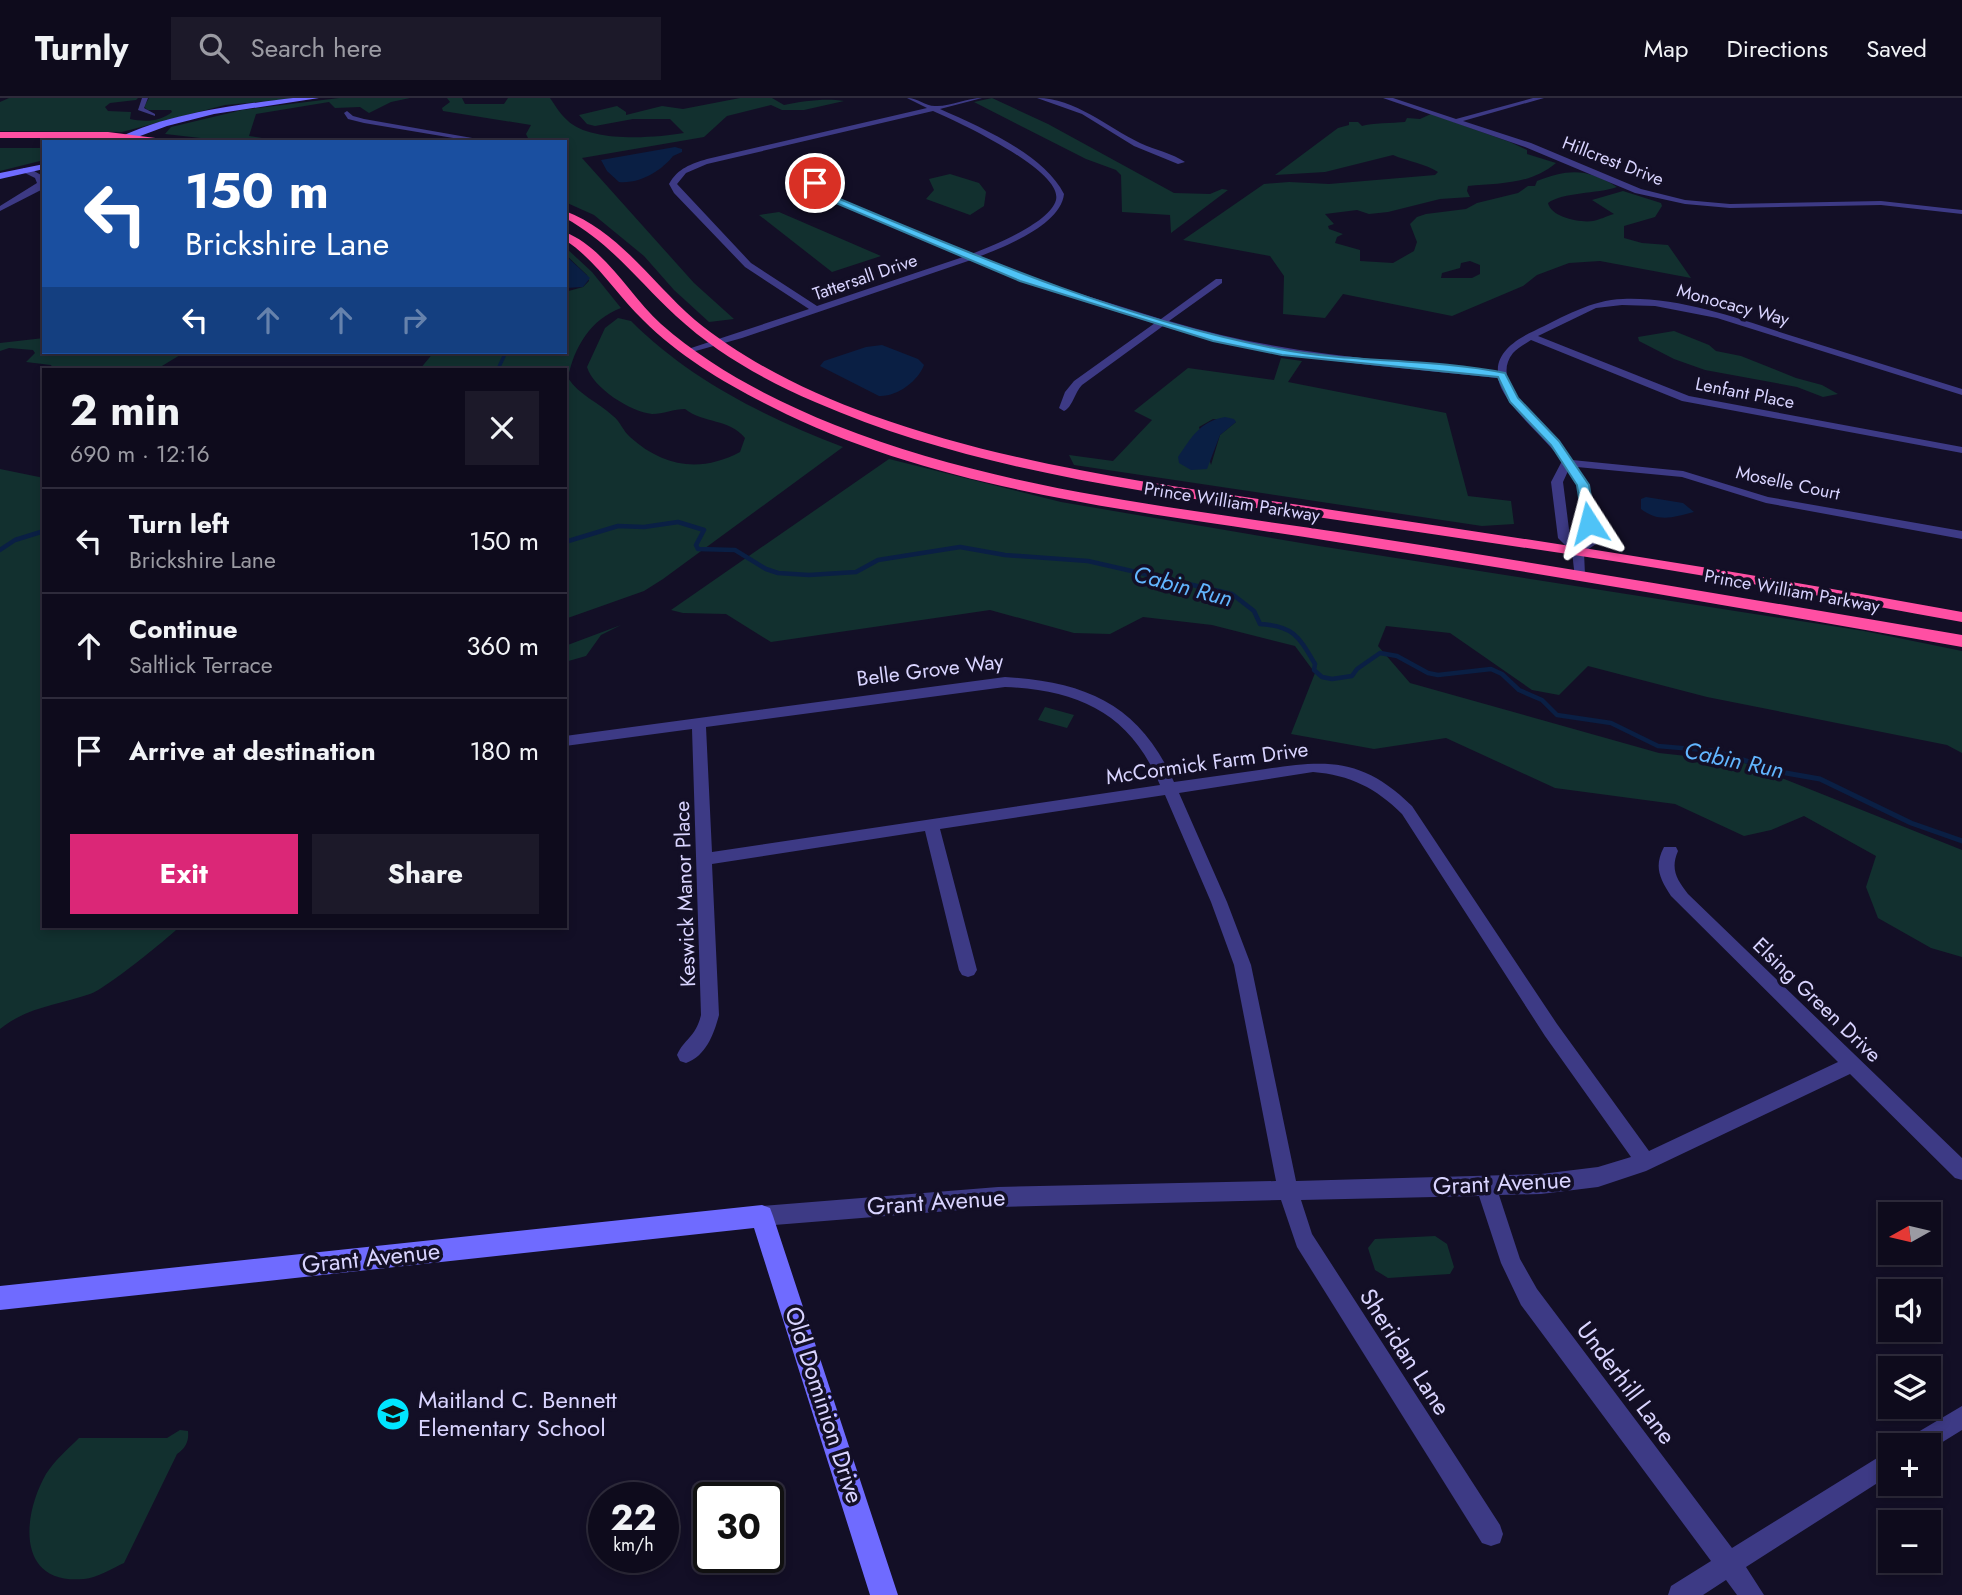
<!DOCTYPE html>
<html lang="en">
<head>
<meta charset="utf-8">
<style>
  body { margin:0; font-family:Jost,sans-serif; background:#1c1929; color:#f1f3f6; height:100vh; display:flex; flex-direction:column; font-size:26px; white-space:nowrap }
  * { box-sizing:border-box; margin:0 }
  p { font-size:23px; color:#9b9ba3 }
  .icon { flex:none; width:38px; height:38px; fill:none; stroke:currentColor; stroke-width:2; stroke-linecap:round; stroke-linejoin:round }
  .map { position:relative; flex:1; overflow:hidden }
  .panel { position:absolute; left:42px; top:270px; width:525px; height:560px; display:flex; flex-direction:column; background:#0e0b1c; border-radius:0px; box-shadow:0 4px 10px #0003,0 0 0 2px #2e2b3b }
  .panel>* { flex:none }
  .hud { position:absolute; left:42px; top:42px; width:525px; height:214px; border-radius:0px; box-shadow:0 4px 10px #0003,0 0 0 2px #2e2b3b; background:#1a4fa0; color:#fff; overflow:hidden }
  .needle { width:46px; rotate:262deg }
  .buttons { position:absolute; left:1878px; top:1104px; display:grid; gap:14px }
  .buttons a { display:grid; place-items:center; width:63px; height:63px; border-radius:0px; background:#0e0b1c; box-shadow:0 4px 10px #0003,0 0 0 2px #2e2b3b; font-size:35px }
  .speed { position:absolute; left:588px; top:1384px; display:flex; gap:14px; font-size:35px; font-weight:700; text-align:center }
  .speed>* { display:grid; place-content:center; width:91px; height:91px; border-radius:50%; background:#0e0b1c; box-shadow:0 4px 10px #0003,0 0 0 2px #2e2b3b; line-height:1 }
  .speed small { font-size:18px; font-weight:400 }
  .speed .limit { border:4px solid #111; border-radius:10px; background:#fff; color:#111 }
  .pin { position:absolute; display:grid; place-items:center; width:60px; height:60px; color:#fff; margin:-30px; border:4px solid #fff; border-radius:50%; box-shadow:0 2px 7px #0007 }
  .me { position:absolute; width:77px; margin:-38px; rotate:351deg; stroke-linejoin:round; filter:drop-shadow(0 0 5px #0008) }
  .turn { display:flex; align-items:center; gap:24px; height:147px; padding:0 28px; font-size:32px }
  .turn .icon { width:91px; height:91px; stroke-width:2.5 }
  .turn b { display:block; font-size:49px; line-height:60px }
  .lanes { display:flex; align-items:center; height:66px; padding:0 28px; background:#0003; justify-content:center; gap:35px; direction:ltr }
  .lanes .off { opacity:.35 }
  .round { display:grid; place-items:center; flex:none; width:74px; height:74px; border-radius:0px; background:#1c1929 }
  .headline { display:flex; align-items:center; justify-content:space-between; height:119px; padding:0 28px }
  h1 { font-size:42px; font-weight:700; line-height:52px }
  .action { display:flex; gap:14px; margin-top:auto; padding:14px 28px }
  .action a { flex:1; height:80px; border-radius:0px; background:#db2777; color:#fff; font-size:28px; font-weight:700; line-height:80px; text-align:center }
  .action a+a { background:#1c1929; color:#f1f3f6 }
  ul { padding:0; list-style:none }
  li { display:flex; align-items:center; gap:21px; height:105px; padding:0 28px; border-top:2px solid #2e2b3b }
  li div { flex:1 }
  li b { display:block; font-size:26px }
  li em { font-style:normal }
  header { display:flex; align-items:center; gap:42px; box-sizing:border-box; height:98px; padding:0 35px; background:#0e0b1c; border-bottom:2px solid #2e2b3b }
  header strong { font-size:33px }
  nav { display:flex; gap:38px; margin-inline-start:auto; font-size:24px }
  .search { width:490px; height:63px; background:#1c1929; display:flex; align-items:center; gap:18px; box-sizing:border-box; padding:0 24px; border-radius:0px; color:#9b9ba3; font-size:26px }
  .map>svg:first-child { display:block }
</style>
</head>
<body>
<header>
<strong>Turnly</strong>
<div class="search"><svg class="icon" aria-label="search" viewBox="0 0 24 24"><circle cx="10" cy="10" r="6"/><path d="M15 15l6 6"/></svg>Search here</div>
<nav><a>Map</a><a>Directions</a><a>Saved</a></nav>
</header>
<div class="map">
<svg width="1962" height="1497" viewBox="0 0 1962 1497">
  <rect width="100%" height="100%" fill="#130f26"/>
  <g fill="#12302f" fill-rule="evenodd">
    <path d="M 9,0 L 138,0 L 136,2 L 110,5 L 105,9 L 108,13 L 131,14 L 130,21 C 144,24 160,24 172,14 L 171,12 L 148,12 L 144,9 L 149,0 L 301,0 L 225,7 L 122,34 L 0,33 L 0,4 Z"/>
    <polygon points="339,0 410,0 391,4 369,15 360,9 335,10 329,4 256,16 249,38 288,44 236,44 165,36 171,29 242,12"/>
    <path d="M 447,0 L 462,0 L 465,6 L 504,6 L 508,0 L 550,0 C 555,7 560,16 567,22 C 590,45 654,40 684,35 L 670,21 L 633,21 L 595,28 L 587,26 L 579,17 L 617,8 L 626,14 L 626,17 L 662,8 L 683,11 L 740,0 L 772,0 L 784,7 C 803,3 826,0 844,3 L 804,12 L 782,12 L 771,7 L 727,18 L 704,39 L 582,60 L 694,185 L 734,221 L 709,224 L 674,192 L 644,158 L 594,117 L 565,104 L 565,44 L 530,44 L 526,36 L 531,27 L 443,13 L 442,10 L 450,4 Z"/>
    <polygon points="992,0 1048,26 1174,95 1210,96 1222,91 1228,92 1171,135 1170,117 1122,114 1121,77 1116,72 1086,61 974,4"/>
    <path d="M 1431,16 L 1510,44 L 1527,52 L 1527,56 L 1556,65 C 1530,87 1499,85 1468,88 L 1467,93 L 1470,99 L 1440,101 L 1388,114 L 1369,116 L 1357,112 L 1325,116 L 1334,126 L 1328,128 L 1329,131 L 1343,136 L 1337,139 L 1335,145 L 1360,152 L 1360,163 L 1393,165 L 1414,153 L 1417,144 L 1410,126 L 1417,119 L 1426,116 L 1466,111 L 1477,105 L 1518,95 L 1528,88 L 1535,88 L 1537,83 C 1569,71 1586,70 1617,89 C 1597,96 1563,94 1548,105 C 1551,119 1579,125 1593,123 C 1599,122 1607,118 1614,116 L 1592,102 L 1623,93 L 1661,105 L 1662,108 L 1655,119 L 1624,128 L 1624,140 L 1642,145 L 1668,147 L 1691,180 L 1600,163 L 1569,165 L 1537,177 L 1523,188 L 1452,218 L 1343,196 L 1325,220 L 1283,216 L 1284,178 L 1270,158 L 1183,142 L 1264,86 L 1289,84 L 1329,86 L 1435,77 L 1438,74 C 1426,66 1407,63 1393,57 L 1325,74 L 1275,77 L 1338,30 L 1349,27 L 1349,24 L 1358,24 L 1362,28 C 1371,25 1393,25 1405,24 L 1407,20 L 1420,21 ZM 1470,163 L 1480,167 L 1480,176 L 1472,180 L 1441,180 L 1442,175 L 1460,170 L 1461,165 Z"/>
    <polygon points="0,50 44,50 44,62 0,73"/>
    <polygon points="950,76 979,85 986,94 984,108 970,117 926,101 934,92 929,81"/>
    <polygon points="779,114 881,158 832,174 759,117"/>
    <path d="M 565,149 L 592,174 L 621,210 C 591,221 574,249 568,280 C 579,297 598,304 613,318 C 620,323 623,333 630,339 C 663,369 701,375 740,354 L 745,340 C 729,320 704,326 685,311 C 674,311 663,316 652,316 C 631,314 593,290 587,269 L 605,230 L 618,220 L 631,223 C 690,282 765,319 843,349 L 663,481 L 644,493 L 565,521 L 565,271 L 420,271 L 434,254 L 565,254 L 565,194 L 583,189 L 589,183 L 587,177 L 565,156 Z"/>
    <polygon points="1674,233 1709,247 1716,253 1741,258 1796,280 1822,287 1838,296 1823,299 1797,289 1705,272 1674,261 1639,243 1638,239"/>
    <polygon points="44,240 44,254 185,254 157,271 53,271 51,267 26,264 35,255 33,252 9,250 0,253 0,245"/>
    <path d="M 1281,260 L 1302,263 L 1288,284 L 1446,315 L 1468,398 L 1511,403 L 1514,426 L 1482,428 L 1074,367 L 1069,357 L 1113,363 L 1152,322 L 1134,313 L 1188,270 L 1274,282 ZM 1213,321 L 1236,324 L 1220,337 L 1211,367 L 1199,329 Z"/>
    <polygon points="889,361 1061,404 1319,448 1864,533 1962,553 1962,655 1947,647 1707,599 1588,568 1559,597 1532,592 1450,535 1386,528 1378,548 1410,585 1659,655 1742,664 1962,752 1962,859 1931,850 1878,820 1866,789 1876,758 1804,718 1771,732 1744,738 1675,706 1555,690 1446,640 1374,651 1291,636 1315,575 1295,548 1212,527 1143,519 1110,536 1074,535 990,512 771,544 726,516 683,515 671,512"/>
    <path d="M 0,371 L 44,380 L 44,828 L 180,828 C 170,839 104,892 90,896 C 58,907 27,909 0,931 Z"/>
    <polygon points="621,527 601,537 586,558 565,564 565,548"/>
    <polygon points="1045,609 1074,617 1067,630 1038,622"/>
    <polygon points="1435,1138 1447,1146 1454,1169 1450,1176 1388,1180 1375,1172 1368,1150 1375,1141"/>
    <path d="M 180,1332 L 188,1333 C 189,1343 186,1350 177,1356 L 124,1465 C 113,1470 97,1480 84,1481 C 16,1487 22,1418 46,1376 C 55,1362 68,1351 79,1340 L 167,1340 Z"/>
  </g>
  <g fill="#0a1f44">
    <path d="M 675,49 L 682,51 L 682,54 L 673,58 C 662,72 641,86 619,84 L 607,73 L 601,62 Z"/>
    <polygon points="565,157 590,180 583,189 565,190"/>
    <path d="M 882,247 L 918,261 L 924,267 C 918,283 897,299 879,298 L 820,268 L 824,263 L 866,249 Z"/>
    <path d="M 1225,319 L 1234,321 L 1236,324 L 1220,337 L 1207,371 L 1191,372 L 1179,365 L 1178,359 C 1192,339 1199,324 1225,319 Z"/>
    <path d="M 1646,399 L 1683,405 L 1694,414 C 1674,419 1659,425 1641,411 L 1641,401 Z"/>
  </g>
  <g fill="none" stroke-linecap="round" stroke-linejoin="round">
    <polyline stroke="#0a1f44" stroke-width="3.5" points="498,271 506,254"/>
    <g stroke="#0a1f44" stroke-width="4.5">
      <path d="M 565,444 L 618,428 L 644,429 L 678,424 L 704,432 L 696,447 L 698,451 L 735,452 L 766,471 L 778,475 L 809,477 L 856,474 L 878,462 L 960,449 L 1005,457 L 1088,463 L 1232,496 L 1254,513 L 1260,526 C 1294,528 1299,539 1315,566 L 1314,572 L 1322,579 L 1332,581 L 1352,578 L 1357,571 L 1380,555 L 1397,558 L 1428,575 L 1438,577 L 1491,571 L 1502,576 L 1519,592 L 1542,602 L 1557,617 L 1611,625 L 1658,648 L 1716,653 L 1733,659"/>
      <polyline points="0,452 15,442 44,433"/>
    </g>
    <polyline stroke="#0a1f44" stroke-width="5" points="1728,657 1780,674 1820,681 1911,725 1962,743"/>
    <g fill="#3d3a85" fill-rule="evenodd">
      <polygon points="142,0 148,0 144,10 155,16 155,18 138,12"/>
      <path d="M 907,0 C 918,0 925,8 935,8 C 949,9 967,0 982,0 L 940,11 C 980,29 1044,56 1064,96 C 1061,127 1004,149 978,159 L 1026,179 L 1161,221 L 1216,181 L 1222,181 L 1222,185 L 1169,223 C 1276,256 1387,262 1498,274 C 1496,254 1518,240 1534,233 C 1563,219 1591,202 1623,201 C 1680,199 1736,220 1789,237 C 1847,255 1904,273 1962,291 L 1962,297 L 1717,220 L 1655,208 L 1622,207 L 1596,210 L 1538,238 L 1689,298 L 1962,349 L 1962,355 L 1682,303 L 1531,242 C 1525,246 1517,250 1513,255 C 1489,285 1538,320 1556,340 C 1562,347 1567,355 1572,362 L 1683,373 L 1768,399 L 1962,433 L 1962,441 L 1766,405 L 1682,379 L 1577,369 L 1589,387 L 1599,444 L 1584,454 L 1585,477 L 1579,481 L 1575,480 L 1572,454 L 1558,440 L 1551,384 L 1562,363 C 1546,340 1502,306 1498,280 C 1385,268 1272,262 1163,228 L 1082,287 C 1075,294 1072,310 1064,313 L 1059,310 L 1065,294 L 1074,283 L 1155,225 L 1020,183 L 971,162 L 742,240 L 685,256 L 685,252 L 809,211 L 745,169 L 674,95 L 669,86 C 678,70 691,66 707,61 L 927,10 ZM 933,13 C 956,23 1063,72 1056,102 C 1050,125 992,148 971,156 L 823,94 L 818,83 L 812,83 L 817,97 L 963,159 L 817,208 L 751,165 L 677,86 L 686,75 L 707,66 ZM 1568,373 L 1577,387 L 1587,443 L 1579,447 L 1570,439 L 1563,384 Z"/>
      <path d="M 1037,0 C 1075,0 1107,29 1140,45 C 1155,52 1172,55 1185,64 L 1178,66 L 1134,48 L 1082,16 Z"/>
      <polygon points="1383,0 1393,0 1456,21 1533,0 1544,0 1463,23 1531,45 1641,91 1685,102 1730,106 1881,103 1962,112 1962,116 1881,107 1730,110 1685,106 1635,95 1525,49"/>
      <polygon points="347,13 353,18 364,21 495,44 477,44 364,25 348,21 344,15"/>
      <polygon points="23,70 29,70 41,77 44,87 41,92 0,113 0,108 37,85 35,80 23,74"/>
      <path d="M 1005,579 C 1087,584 1140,607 1174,684 C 1203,680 1231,676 1259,672 C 1325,662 1361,658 1412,708 L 1557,926 L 1649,1053 L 1838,964 L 1671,798 C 1659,780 1654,768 1664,749 L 1676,749 L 1678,753 C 1670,771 1677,782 1688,796 L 1962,1060 L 1962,1082 L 1955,1080 L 1850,976 L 1646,1073 L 1598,1089 L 1541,1096 L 1499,1097 L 1520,1161 L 1537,1191 L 1732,1450 L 1890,1352 L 1890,1377 L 1746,1469 L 1764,1497 L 1737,1497 L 1726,1482 L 1703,1497 L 1668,1497 L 1671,1488 L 1711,1463 L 1521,1207 L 1501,1165 L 1479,1098 L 1301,1102 L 1312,1136 L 1500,1427 L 1503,1436 L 1500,1445 L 1491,1448 L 1482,1445 L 1297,1149 L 1281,1102 L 998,1109 L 762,1128 L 755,1125 L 752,1118 L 755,1111 L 762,1108 L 998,1089 L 1276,1083 L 1234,867 L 1211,804 L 1165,697 L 940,731 L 977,872 L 974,877 L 968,879 L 962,877 L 959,872 L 925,733 L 712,766 L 719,917 C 714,936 706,958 686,965 L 680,963 L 677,957 C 684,941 696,939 701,917 L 692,631 L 565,648 L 565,638 ZM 1005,589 C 1079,592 1131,616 1160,687 L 712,754 L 706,629 ZM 1313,674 C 1350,677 1376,690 1402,716 L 1545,938 L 1631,1059 L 1598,1069 L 1541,1076 L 1296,1083 L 1251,867 L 1227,804 L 1179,695 Z"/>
      <polygon points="1962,1308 1962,1332 1928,1353 1928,1348 1905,1348 1908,1340"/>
    </g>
    <g fill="#6f6bff" fill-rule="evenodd">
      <path d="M 293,0 L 319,0 L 214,16 L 167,28 L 124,44 L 112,44 C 156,17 241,6 293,0 Z"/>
      <polygon points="44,66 44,71 0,81 0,75"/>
      <polygon points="762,1107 770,1110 773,1118 898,1497 870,1497 754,1130 0,1212 0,1188"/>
    </g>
    <g fill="#ff4fa3" fill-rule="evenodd">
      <polygon points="0,34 108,34 187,44 108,40 0,40"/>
      <path d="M 565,113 C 620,134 652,185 695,222 C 746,264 810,295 871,317 C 1026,373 1191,390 1352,415 C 1556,445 1759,477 1962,514 L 1962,524 C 1877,509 1791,492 1705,478 C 1585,458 1465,441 1344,423 C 1166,396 982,377 815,304 C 766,283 716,255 676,218 C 639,184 611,145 565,120 Z"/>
      <path d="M 565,134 C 606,151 629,197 661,226 C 711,270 773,302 835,327 C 996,391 1173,409 1344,435 C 1550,467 1756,502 1962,537 L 1962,549 C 1754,512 1545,476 1336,444 C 1150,414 943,396 772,309 C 726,286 680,259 643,222 C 616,196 597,163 565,142 Z"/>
    </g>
  </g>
  <path fill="#4fc3f7" stroke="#337fa1" stroke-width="2" d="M 815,83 L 823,94 C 971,156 1120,221 1279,251 C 1353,265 1431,260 1505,275 L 1518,300 L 1559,343 L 1589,387 L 1595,425 L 1589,429 L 1583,425 L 1577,387 L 1551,347 L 1510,304 L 1498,279 L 1282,257 L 1213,243 L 1020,183 L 817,97 L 811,85 Z"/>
  <defs>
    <symbol id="school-disc" viewBox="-11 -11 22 22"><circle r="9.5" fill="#00e5ff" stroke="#130f26"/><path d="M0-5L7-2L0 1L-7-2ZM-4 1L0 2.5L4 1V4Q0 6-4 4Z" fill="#111"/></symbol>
  </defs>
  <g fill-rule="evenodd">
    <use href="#school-disc" x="374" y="1297" width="38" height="38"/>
  </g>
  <g text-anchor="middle" stroke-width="7" stroke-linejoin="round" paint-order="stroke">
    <g font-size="18" fill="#d9d4ff" stroke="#130f26">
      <text transform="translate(1613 63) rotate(21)" y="6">Hillcrest Drive</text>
      <text transform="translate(865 179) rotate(-19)" y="6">Tattersall Drive</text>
      <text transform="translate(1733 207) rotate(15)" y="6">Monocacy Way</text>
      <text transform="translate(1745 295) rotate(11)" y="6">Lenfant Place</text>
      <text transform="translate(1788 385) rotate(12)" y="6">Moselle Court</text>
      <text transform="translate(1232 404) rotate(9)" y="6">Prince William Parkway</text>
      <text transform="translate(1792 493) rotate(10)" y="6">Prince William Parkway</text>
    </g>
    <g font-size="21" fill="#d9d4ff" stroke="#130f26">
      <text transform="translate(930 572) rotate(-7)" y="7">Belle Grove Way</text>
      <text transform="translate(1207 665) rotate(-8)" y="7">McCormick Farm Drive</text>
      <text transform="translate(685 796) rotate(-92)" y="7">Keswick Manor Place</text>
      <text transform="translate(1817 902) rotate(44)" y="7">Elsing Green Drive</text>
    </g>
    <g font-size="23" font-style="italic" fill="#62b6ff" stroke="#130f26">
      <text transform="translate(1183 488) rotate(15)" y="8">Cabin Run</text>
      <text transform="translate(1734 662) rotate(12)" y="8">Cabin Run</text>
    </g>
    <g font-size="24" fill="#d9d4ff" stroke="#130f26">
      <text transform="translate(1502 1085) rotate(-3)" y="8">Grant Avenue</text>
      <text transform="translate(936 1104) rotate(-4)" y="8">Grant Avenue</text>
      <text transform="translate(371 1160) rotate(-6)" y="8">Grant Avenue</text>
      <text transform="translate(1405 1254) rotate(57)" y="8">Sheridan Lane</text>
      <text transform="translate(1626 1285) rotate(53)" y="8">Underhill Lane</text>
      <text transform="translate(824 1307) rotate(72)" y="8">Old Dominion Drive</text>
    </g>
    <g font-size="24" fill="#d9d4ff" stroke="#130f26" text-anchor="start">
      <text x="418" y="1310">Maitland C. Bennett<tspan x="418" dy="28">Elementary School</tspan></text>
    </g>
  </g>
</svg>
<div class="buttons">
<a><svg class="needle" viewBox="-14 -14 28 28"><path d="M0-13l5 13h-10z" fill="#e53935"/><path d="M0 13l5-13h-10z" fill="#9b9ba3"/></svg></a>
<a><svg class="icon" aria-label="sound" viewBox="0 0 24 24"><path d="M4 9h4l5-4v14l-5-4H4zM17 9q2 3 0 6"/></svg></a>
<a><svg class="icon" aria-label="layers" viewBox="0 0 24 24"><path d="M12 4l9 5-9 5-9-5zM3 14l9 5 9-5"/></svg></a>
<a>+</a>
<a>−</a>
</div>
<div class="speed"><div>22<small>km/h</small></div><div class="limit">30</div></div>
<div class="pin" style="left:815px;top:85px;background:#d93025"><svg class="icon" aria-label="arrive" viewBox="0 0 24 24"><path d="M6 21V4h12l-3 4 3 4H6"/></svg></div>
<svg class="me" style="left:1589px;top:425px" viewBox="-20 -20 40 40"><path d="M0-17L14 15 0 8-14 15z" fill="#4fc3f7" stroke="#fff" stroke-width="4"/></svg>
<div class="hud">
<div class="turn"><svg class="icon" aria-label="left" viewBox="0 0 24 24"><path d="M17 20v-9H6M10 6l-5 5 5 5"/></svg><div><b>150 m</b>Brickshire Lane</div></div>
<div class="lanes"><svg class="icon" aria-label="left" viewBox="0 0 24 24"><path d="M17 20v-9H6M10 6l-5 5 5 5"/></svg><svg class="icon off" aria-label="ahead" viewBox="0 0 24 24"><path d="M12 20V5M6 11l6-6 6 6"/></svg><svg class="icon off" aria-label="ahead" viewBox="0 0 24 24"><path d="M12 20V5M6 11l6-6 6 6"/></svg><svg class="icon off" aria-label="right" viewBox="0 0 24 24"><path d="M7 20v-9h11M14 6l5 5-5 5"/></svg></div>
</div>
<section class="panel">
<div class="headline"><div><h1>2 min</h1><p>690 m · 12:16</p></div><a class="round"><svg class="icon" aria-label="close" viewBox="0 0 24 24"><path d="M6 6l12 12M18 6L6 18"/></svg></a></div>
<ul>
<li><svg class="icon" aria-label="left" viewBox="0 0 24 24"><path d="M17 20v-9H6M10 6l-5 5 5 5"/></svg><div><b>Turn left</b><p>Brickshire Lane</p></div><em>150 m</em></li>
<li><svg class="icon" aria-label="ahead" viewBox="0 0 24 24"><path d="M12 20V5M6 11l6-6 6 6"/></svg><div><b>Continue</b><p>Saltlick Terrace</p></div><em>360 m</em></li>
<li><svg class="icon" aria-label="arrive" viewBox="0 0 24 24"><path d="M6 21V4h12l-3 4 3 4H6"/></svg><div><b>Arrive at destination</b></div><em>180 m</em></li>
</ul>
<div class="action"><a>Exit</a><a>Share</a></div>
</section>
</div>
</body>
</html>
